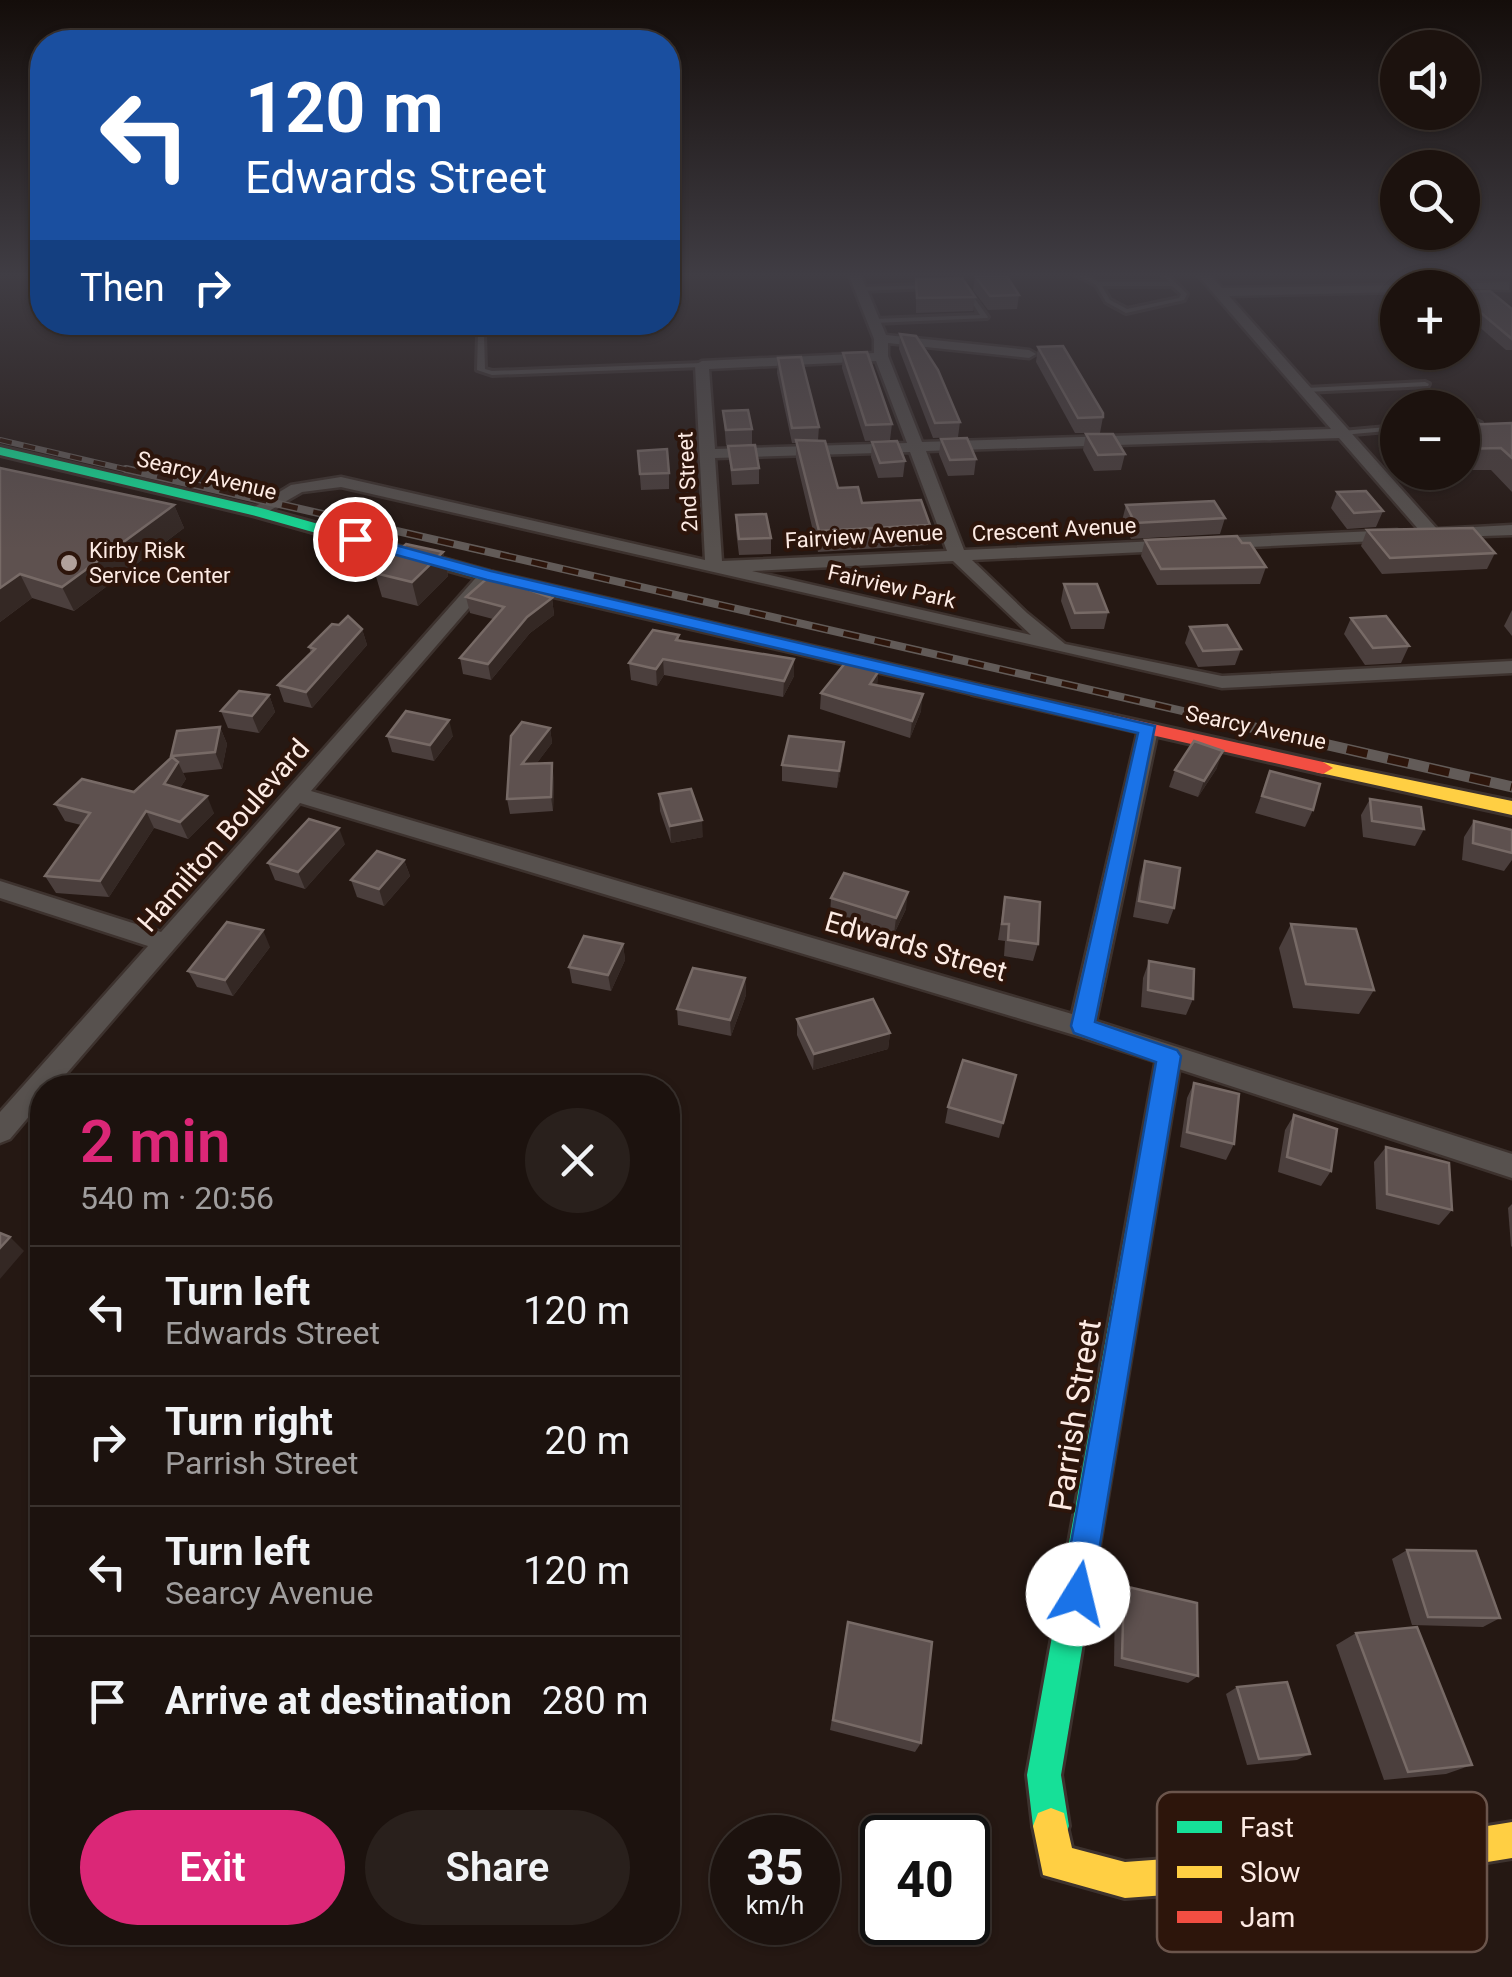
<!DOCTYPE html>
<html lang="en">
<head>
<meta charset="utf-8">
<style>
  body { margin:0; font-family:Roboto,sans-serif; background:#29201c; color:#f1f3f6; height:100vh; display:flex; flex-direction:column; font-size:38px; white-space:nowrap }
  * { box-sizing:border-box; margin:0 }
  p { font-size:32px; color:#a09e9e }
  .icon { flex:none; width:55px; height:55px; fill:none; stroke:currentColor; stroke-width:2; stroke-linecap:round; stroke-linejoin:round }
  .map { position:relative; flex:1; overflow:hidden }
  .panel { position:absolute; left:30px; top:1075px; width:650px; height:870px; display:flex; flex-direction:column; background:#1c120e; border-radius:40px; box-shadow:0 2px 8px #0004,0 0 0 2px #3a322e }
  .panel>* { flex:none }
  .banner { position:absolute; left:30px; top:30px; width:650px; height:305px; border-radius:40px; box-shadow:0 2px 8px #0004,0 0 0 2px #3a322e; background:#1a4fa0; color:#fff; overflow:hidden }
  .tools { position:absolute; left:1380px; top:30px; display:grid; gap:20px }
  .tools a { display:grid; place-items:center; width:100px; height:100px; border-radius:50%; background:#1c120e; box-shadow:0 2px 8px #0004,0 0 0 2px #3a322e; font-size:50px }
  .speed { position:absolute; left:710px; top:1815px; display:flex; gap:20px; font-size:50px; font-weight:700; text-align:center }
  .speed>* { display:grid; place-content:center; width:130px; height:130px; border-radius:50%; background:#1c120e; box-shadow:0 2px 8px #0004,0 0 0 2px #3a322e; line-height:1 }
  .speed small { font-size:25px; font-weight:400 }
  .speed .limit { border:5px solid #111; border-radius:15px; background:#fff; color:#111 }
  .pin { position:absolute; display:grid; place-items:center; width:85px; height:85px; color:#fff; margin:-42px; border:5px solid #fff; border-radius:50%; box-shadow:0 2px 10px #0007 }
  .me { position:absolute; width:110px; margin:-55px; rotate:9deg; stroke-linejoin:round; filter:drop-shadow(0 0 8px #0008) }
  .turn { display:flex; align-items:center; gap:35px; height:210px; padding:0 50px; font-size:45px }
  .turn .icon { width:130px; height:130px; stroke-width:2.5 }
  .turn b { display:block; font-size:70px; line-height:85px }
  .then { display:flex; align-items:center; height:95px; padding:0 50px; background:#0003; gap:20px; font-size:38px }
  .round { display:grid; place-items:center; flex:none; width:105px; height:105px; border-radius:52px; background:#29201c }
  .head { display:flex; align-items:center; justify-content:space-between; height:170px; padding:0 50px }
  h1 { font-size:60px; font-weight:600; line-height:75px; color:#db2777 }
  .cta { display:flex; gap:20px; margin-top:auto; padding:20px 50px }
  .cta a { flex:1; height:115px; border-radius:60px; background:#db2777; color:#fff; font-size:40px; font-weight:600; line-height:115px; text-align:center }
  .cta a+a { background:#29201c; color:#f1f3f6 }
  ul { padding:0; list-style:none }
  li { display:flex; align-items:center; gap:30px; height:130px; padding:0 50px; border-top:2px solid #3a322e }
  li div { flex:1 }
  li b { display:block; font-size:38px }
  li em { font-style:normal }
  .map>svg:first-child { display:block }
</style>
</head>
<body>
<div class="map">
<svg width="1512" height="1977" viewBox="0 0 1512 1977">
  <rect width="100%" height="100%" fill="#251813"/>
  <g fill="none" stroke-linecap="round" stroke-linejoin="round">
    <defs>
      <g id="lane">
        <path d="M 1073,273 L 1081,273 L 1099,282 L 1169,282 L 1160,273 L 1166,273 L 1187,294 L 1184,300 L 1126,313 L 1106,302 L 1096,285 ZM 1102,286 L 1172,286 L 1181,294 L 1179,298 L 1127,309 L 1110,300 Z"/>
        <polygon points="929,285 931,288 861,291 858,289 861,287"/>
        <polygon points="967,288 988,317 987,318 875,323 872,321 875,319 980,315 964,290"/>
        <polygon points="485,322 492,322 484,335 485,369 492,371 702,363 706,365 702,367 492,375 477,370 478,335"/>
        <polygon points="1425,382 1429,384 1428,386 1306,392 1302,390 1306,388"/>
        <polygon points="1462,421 1477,421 1481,423 1477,425 1462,425"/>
        <polygon points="1398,426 1398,430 1342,435 1338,433 1342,431"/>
      </g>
      <g id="street">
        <path d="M 848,273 L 860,273 L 886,335 L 1029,350 L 1036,354 L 1029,358 L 888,343 L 888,356 L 922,442 L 1331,429 L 1196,273 L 1209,273 L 1222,288 L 1403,285 L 1398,292 L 1229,296 L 1437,529 L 1512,525 L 1512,535 L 1426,538 L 1339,438 L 926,451 L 964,550 L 1397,530 L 1406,535 L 1397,540 L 972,560 L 1027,613 L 1065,644 L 1222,676 L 1512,661 L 1512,673 L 1222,688 L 341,487 L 302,492 L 262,515 L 248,511 L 291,485 L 341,477 L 705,560 L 695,365 L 702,361 L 874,353 L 874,339 ZM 876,361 L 907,443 L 715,449 L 709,369 ZM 910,452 L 947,551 L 722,561 L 715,458 ZM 953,561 L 1031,635 L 752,571 Z"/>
        <polygon points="1509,282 1509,290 1440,288 1446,284"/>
        <polygon points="487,571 493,572 493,580 311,791 1072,1014 1138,730 1141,725 1155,725 1158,730 1096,1021 1512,1154 1512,1178 1081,1037 300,803 54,1088 42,1088 42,1101 10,1139 0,1143 0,1112 148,946 0,898 0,881 161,932 481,572"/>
      </g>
      <g id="fast">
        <polygon points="0,447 261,508 491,572 978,685 987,690 978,695 487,581 252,515 0,455"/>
        <polygon points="1169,1047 1177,1049 1181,1056 1061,1775 1069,1826 1064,1839 1051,1844 1038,1839 1033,1826 1027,1775 1157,1056 1161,1049"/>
      </g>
      <g id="slow">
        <polygon points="1323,762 1512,801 1512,815 1316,772 1313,768"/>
        <polygon points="1051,1808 1064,1813 1072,1848 1125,1862 1383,1843 1512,1822 1512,1858 1383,1879 1125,1898 1043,1875 1033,1826 1038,1813"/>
      </g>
      <polygon id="jam" points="978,685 1323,762 1333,768 1323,774 972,694 972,686"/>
    </defs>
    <use href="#lane" stroke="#3d322e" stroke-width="6"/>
    <use href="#street" stroke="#3d322e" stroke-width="5"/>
    <use href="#fast" stroke="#3d322e" stroke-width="6"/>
    <use href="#slow" stroke="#3d322e" stroke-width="6"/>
    <use href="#jam" stroke="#3d322e" stroke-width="6"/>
    <use href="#lane" fill="#57514e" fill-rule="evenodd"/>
    <use href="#street" fill="#57514e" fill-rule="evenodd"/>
    <use href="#fast" fill="#16e098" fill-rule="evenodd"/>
    <use href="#slow" fill="#ffcf43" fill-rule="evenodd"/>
    <use href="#jam" fill="#f24e42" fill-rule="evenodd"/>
    <defs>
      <polyline id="rail-far2" points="0,440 137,472"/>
      <polyline id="rail-far1" points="126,469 1235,723"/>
      <polyline id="rail" points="1224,721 1512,787"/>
    </defs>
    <use href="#rail-far2" stroke="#625b58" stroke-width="6"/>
    <use href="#rail-far1" stroke="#625b58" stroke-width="8"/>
    <use href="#rail" stroke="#625b58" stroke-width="11"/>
    <use href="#rail-far2" stroke="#2d150b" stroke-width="4" stroke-dasharray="12" stroke-linecap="butt"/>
    <use href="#rail-far1" stroke="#2d150b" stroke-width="5" stroke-dasharray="16" stroke-linecap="butt"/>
    <use href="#rail" stroke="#2d150b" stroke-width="8" stroke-dasharray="21" stroke-linecap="butt"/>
  </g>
  <g fill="#4b3f3d">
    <polygon points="975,276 1019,295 1017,309 988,310 973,290"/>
    <polygon points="916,279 975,297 973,311 916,313"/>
    <polygon points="1462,292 1512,309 1512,350 1506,350 1462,312"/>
    <polygon points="900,334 960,422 958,437 933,438 899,349"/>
    <polygon points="1038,347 1103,417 1100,433 1075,433 1036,362"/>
    <polygon points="843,353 892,424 890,440 865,441 842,368"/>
    <polygon points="778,358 819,427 818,440 838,488 862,503 930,525 928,545 818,552 796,459 796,443 792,443 777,373"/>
    <polygon points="723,411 752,429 752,444 726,445"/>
    <polygon points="1512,423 1512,492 1491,470 1462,470 1462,425"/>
    <polygon points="1086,434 1125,454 1121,470 1094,471 1083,450"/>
    <polygon points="1398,437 1398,453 1393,448"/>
    <polygon points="941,439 976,459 974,475 948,476 939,454"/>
    <polygon points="872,442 905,461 903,477 878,478 871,457"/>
    <polygon points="728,446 759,468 759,484 732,485"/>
    <polygon points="638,451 669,473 669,489 641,490"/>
    <polygon points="0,468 174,505 184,528 74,611 32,598 0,622"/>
    <polygon points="1337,492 1383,511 1376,527 1347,529 1331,508"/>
    <polygon points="1126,505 1225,518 1220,534 1131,539 1122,521"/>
    <polygon points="736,515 771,538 771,554 739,555 736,531"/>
    <polygon points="1367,530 1495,553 1487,569 1382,574 1361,546"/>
    <polygon points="1145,540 1242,543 1266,567 1260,584 1157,585 1141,556"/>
    <polygon points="443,552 448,576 418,606 382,597 375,573"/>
    <polygon points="1064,584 1108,612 1104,629 1071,629 1061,601"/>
    <polygon points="518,585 552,598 554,615 530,633 491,680 463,674 460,658 493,619 470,613 466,597"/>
    <polygon points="1512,610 1512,636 1504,626"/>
    <polygon points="1351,618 1409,646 1401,663 1365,665 1344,634"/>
    <polygon points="1190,627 1241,649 1235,665 1198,667 1185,643"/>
    <polygon points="362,629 367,645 312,708 284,702 278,685 311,653 309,647"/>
    <polygon points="679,635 679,640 794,659 794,676 783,697 664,675 657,686 631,680 629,663"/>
    <polygon points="878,672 877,685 921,711 910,738 820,709 821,693"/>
    <polygon points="269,695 275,712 259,733 228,728 221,711"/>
    <polygon points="220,727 227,744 222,769 183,773 186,779 180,788 214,813 188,839 154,828 109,897 56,893 45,876 81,825 65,821 55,804 134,792 172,758"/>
    <polygon points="550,728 552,743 536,764 554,778 553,811 510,814 507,799"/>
    <polygon points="387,736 453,736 434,761 392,752"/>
    <polygon points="843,759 837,788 782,781 782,765"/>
    <polygon points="1217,768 1198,797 1169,787 1175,770"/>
    <polygon points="1270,771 1313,810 1305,827 1255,813"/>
    <polygon points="659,794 703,837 671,843 660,811"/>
    <polygon points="1370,799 1424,829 1415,846 1363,837 1361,815"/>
    <polygon points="1474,821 1512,830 1512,860 1504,871 1462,860 1464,837"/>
    <polygon points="345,844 305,889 275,880 268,863"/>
    <polygon points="404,860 410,876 384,906 357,897 351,880"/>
    <polygon points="1145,861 1174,908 1168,924 1133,917 1140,877"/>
    <polygon points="1005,897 1038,944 1033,961 1004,956 1005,941 998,940"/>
    <polygon points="831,898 906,909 894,934 830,915"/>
    <polygon points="1291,924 1374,990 1359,1014 1293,1008 1279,948"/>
    <polygon points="623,944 625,960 611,991 572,983 569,967"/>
    <polygon points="270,947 233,996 197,987 188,971"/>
    <polygon points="1149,961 1193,999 1186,1015 1141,1007 1143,978"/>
    <polygon points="745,978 746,995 731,1036 678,1025 677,1009"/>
    <polygon points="797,1019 890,1033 888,1049 813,1070 797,1035"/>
    <polygon points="1016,1075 999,1138 945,1123 948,1107"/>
    <polygon points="1194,1083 1234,1144 1226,1160 1180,1147 1187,1098"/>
    <polygon points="1294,1115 1331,1171 1321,1186 1278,1172 1285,1130"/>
    <polygon points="1386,1147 1452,1210 1439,1225 1376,1209 1374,1162"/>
    <polygon points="1512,1204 1512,1247 1511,1246 1508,1208"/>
    <polygon points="1407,1550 1500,1618 1483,1627 1412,1625 1392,1559"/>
    <polygon points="1124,1586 1198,1676 1188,1683 1114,1666 1115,1596"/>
    <polygon points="848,1622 921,1743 915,1752 830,1730"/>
    <polygon points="1356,1633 1472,1765 1446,1774 1384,1780 1336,1645"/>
    <polygon points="1237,1687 1310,1754 1297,1760 1247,1765 1226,1694"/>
  </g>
  <g fill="#342824">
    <polygon points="174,505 184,528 74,611 62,587"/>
    <polygon points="443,552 448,576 418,606 412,582"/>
    <polygon points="20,574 32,598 0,622 0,588"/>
    <polygon points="552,598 554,615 530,633 491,680 488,664 527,617"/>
    <polygon points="362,629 367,645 312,708 306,692"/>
    <polygon points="663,659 664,675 657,686 656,669"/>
    <polygon points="794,659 794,676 783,697 784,681"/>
    <polygon points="878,672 877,689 870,684"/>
    <polygon points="923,694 921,711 910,738 912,721"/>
    <polygon points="269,695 275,712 259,733 252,716"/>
    <polygon points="449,720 453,736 434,761 430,745"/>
    <polygon points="220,727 227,744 222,769 215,752"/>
    <polygon points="550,728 552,743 525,779 522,764"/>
    <polygon points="844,742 843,759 837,788 839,771"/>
    <polygon points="1223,751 1217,768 1198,797 1204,781"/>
    <polygon points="178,762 186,779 172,800 164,784"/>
    <polygon points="552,763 554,778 553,811 551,797"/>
    <polygon points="207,796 214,813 188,839 180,822"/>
    <polygon points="146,811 154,828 109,897 100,881"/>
    <polygon points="702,820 703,837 671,843 670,826"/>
    <polygon points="339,828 345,844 305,889 298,872"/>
    <polygon points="404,860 410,876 384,906 379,889"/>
    <polygon points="908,892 906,909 894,934 896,918"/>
    <polygon points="263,930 270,947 233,996 225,980"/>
    <polygon points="623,944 625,960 611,991 608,975"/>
    <polygon points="745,978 746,995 731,1036 730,1020"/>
    <polygon points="890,1033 888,1049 813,1070 814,1054"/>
    <polygon points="10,1237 24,1251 0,1279 0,1248"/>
  </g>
  <g fill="#5e514f" stroke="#776a66" stroke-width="2.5">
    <polygon points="1006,275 1019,295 990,296 975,276"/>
    <polygon points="962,278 975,297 917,298 916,279"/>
    <polygon points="1490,291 1512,309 1512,339 1462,297 1462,292"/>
    <polygon points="900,334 916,336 938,370 960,422 935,423"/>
    <polygon points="1063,346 1103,413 1103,417 1078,418 1038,347"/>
    <polygon points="867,352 892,424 866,425 843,353"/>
    <polygon points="801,357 819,427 792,428 778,358"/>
    <polygon points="748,410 752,429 726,430 723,411"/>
    <polygon points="1512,423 1512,458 1501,448 1462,449 1462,425"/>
    <polygon points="1086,434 1113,434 1125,454 1098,455"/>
    <polygon points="967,438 976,459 950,460 941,439"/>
    <polygon points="796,440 825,441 838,488 858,487 862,503 921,500 930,525 819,531"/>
    <polygon points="897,441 905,461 880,463 872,442"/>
    <polygon points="755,445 759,468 732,470 728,446"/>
    <polygon points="667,449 669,473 640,474 638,451"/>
    <polygon points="0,468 174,505 62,587 20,574 0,588"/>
    <polygon points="1366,491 1383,511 1354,513 1337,492"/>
    <polygon points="1214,501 1225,518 1135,523 1126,505"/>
    <polygon points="766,514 771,538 739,539 736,515"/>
    <polygon points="1473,528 1495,553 1390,558 1367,530"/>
    <polygon points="1237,536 1242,543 1250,543 1266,567 1161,569 1145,540"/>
    <polygon points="406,544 443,552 412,582 375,573"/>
    <polygon points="492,574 517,580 513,584 552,598 527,617 488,664 460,658 504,607 466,597"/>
    <polygon points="1064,584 1097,584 1108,612 1075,613"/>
    <polygon points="348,616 362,629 306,692 278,685 315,649 309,647 332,624 339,625"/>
    <polygon points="1386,616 1409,646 1373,648 1351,618"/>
    <polygon points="1227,625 1241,649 1203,651 1190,627"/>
    <polygon points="653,630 679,635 676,640 794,659 784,681 663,659 656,669 629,663"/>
    <polygon points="846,662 878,672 870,684 923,694 912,721 821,693"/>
    <polygon points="239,691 269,695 252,716 221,711"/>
    <polygon points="406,711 449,720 430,745 387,736"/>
    <polygon points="522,722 550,728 522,764 552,763 551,797 507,799 511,736"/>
    <polygon points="220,727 215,752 171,756 177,731"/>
    <polygon points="789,736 844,742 839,771 782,765"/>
    <polygon points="1194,741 1223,751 1204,781 1175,770"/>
    <polygon points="172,757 178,762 164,784 207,796 180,822 146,811 100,881 45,876 90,813 55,804 82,779 134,792"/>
    <polygon points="1270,771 1320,784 1313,810 1262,796"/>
    <polygon points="691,789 702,820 670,826 659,794"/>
    <polygon points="1370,799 1421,807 1424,829 1372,821"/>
    <polygon points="309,819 339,828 298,872 268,863"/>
    <polygon points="1474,821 1512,830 1512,853 1473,843"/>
    <polygon points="377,851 404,860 379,889 351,880"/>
    <polygon points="1145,861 1180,868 1174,908 1139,901"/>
    <polygon points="844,873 908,892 896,918 831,898"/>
    <polygon points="1005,897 1040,902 1038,944 1008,940 1009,924 1002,924"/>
    <polygon points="227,922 263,930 225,980 188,971"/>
    <polygon points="1291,924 1356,929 1374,990 1306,984"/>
    <polygon points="584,936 623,944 608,975 569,967"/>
    <polygon points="1149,961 1194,969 1193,999 1148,990"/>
    <polygon points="693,968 745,978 730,1020 677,1009"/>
    <polygon points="873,999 890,1033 814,1054 797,1019"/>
    <polygon points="963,1060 1016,1075 1003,1123 948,1107"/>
    <polygon points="1194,1083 1239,1094 1234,1144 1187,1132"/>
    <polygon points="1294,1115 1337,1129 1331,1171 1287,1157"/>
    <polygon points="1386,1147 1449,1163 1452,1210 1387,1194"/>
    <polygon points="0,1233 10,1237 0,1248"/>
    <polygon points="1407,1550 1476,1551 1500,1618 1428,1617"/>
    <polygon points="1124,1586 1197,1603 1198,1676 1122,1658"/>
    <polygon points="848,1622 932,1642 921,1743 833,1720"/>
    <polygon points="1417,1627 1472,1765 1408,1772 1356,1633"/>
    <polygon points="1287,1682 1310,1754 1259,1759 1237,1687"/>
  </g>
  <linearGradient id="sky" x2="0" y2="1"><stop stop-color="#140d0a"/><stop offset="0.5" stop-color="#403d44"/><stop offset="1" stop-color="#403d44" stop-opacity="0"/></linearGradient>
  <rect width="1512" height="550" fill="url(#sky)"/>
  <polygon fill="#1a73e8" stroke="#114b97" stroke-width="2.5" points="355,534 491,571 1155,726 1095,1022 1177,1050 1181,1056 1090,1605 1078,1610 1067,1605 1062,1594 1156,1062 1074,1033 1071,1026 1138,733 487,580 349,542 347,539"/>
  <circle fill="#b1a19b" stroke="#2d150b" stroke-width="4" cx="69" cy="563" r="10"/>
  <g text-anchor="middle" stroke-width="8" stroke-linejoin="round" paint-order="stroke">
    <g font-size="22" fill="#fdebe4" stroke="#2d150b">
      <text transform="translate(207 475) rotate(14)" y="8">Searcy Avenue</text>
      <text transform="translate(687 482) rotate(-93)" y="8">2nd Street</text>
      <text transform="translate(1054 529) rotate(-3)" y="8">Crescent Avenue</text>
      <text transform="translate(864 536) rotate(-3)" y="8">Fairview Avenue</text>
      <text transform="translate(892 586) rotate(13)" y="8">Fairview Park</text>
      <text transform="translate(1256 727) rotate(12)" y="8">Searcy Avenue</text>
    </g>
    <g font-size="22" fill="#fdebe4" stroke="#2d150b" text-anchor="start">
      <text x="89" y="558">Kirby Risk<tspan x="89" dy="25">Service Center</tspan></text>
    </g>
    <g font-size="28" fill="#fdebe4" stroke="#2d150b">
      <text transform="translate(223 835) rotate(-49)" y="10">Hamilton Boulevard</text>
      <text transform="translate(916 946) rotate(16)" y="10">Edwards Street</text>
    </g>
    <g font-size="32" fill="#fdebe4" stroke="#2d150b">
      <text transform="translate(1075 1415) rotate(-81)" y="11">Parrish Street</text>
    </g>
  </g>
  <rect x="1157" y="1792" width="330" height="160" rx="15" fill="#2d150b" stroke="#6b554c" stroke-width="2.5"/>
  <rect x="1177" y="1821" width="45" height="12" fill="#16e098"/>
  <rect x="1177" y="1866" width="45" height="12" fill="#ffcf43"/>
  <rect x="1177" y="1911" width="45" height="12" fill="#f24e42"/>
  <g font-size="28" fill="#fdebe4">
    <text x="1240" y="1837">Fast</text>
    <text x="1240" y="1882">Slow</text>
    <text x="1240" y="1927">Jam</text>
  </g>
</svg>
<div class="tools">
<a><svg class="icon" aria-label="sound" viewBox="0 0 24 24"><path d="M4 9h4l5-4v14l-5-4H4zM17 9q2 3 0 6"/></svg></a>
<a><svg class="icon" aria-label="search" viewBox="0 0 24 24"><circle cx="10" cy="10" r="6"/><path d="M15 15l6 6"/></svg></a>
<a>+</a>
<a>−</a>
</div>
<div class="speed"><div>35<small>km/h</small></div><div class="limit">40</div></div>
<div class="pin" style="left:355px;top:539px;background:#d93025"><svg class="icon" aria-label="arrive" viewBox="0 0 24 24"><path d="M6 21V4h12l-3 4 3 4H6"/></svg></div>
<svg class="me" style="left:1078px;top:1594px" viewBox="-20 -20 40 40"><circle r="19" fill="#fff"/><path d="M0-13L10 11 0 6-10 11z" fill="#1a73e8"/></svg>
<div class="banner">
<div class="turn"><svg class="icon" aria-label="left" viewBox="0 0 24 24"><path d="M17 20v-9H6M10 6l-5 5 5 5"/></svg><div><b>120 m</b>Edwards Street</div></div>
<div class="then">Then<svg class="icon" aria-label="right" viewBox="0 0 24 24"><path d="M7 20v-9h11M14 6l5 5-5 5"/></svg></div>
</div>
<section class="panel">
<div class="head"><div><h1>2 min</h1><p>540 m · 20:56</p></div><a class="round"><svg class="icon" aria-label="close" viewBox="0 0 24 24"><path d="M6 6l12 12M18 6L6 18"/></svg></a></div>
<ul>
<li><svg class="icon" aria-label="left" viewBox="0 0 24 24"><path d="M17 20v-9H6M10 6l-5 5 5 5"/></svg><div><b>Turn left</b><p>Edwards Street</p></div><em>120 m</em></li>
<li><svg class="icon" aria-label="right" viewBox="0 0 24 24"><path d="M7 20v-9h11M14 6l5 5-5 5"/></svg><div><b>Turn right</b><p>Parrish Street</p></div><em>20 m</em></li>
<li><svg class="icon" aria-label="left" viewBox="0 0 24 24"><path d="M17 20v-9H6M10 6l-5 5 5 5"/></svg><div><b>Turn left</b><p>Searcy Avenue</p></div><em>120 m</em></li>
<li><svg class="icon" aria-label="arrive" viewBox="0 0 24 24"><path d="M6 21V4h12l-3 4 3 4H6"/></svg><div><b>Arrive at destination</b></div><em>280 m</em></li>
</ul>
<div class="cta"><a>Exit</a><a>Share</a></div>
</section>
</div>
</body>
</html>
